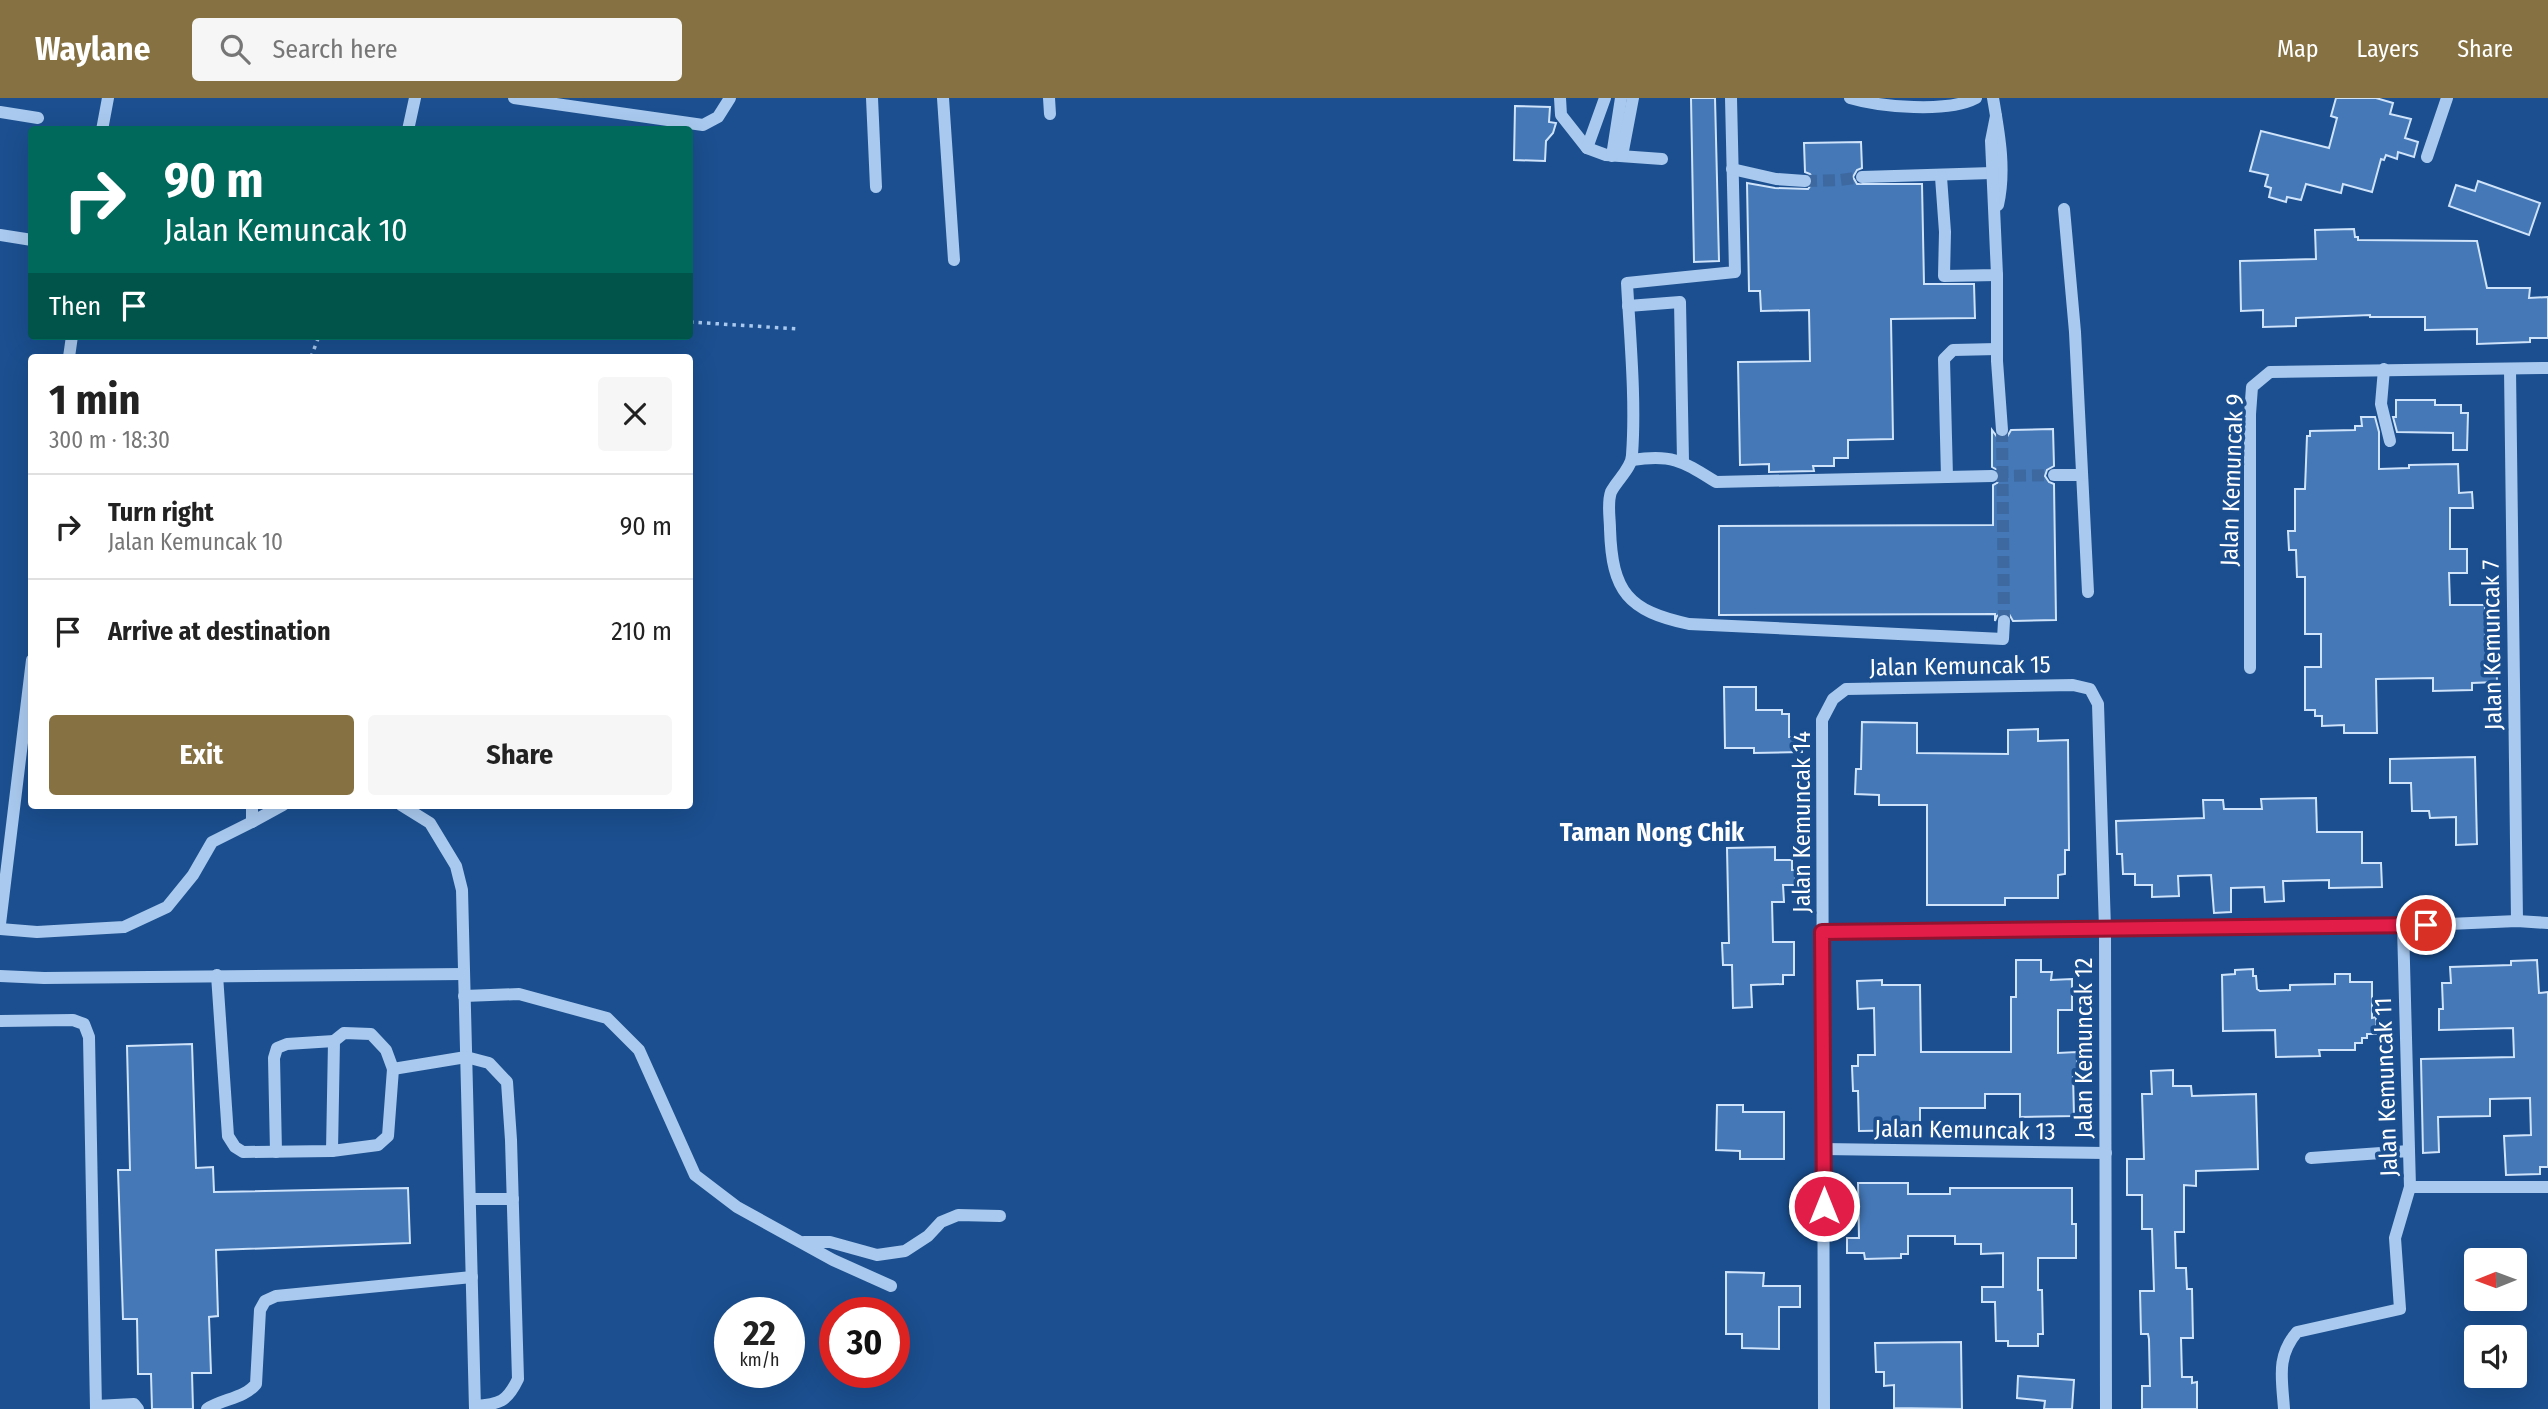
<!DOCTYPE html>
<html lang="en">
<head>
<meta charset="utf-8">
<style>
  body { margin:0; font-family:"Fira Sans Condensed",sans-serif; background:#f6f6f6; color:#222; height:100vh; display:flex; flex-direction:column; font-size:26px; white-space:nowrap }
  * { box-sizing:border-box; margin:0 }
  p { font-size:23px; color:#767676 }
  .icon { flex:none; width:38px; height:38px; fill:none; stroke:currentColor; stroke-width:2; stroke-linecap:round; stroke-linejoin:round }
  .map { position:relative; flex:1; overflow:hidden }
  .details { position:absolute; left:28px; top:256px; width:665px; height:455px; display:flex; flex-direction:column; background:#fff; border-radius:7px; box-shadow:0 7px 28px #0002 }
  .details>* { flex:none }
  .top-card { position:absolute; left:28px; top:28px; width:665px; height:214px; border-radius:7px; box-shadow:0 7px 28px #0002; background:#00695c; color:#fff; overflow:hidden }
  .needle { width:46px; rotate:269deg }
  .controls { position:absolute; left:2464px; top:1150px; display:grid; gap:14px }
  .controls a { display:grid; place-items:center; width:63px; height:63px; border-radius:7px; background:#fff; box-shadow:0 7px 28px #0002; font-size:35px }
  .speed { position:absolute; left:714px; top:1199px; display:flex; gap:14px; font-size:35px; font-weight:700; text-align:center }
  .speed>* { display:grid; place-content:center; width:91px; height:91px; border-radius:50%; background:#fff; box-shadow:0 7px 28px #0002; line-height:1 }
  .speed small { font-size:18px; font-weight:400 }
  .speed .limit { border:10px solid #d22; background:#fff; color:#111 }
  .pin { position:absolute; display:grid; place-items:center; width:60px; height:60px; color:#fff; margin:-30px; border:4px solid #fff; border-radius:50%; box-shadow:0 2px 7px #0007 }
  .me { position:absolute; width:77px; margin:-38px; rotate:0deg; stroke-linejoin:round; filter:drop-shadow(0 0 5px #0008) }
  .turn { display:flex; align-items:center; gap:24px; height:147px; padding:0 21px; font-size:32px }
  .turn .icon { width:91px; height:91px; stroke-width:2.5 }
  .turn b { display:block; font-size:49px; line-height:60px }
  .then { display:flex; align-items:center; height:66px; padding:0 21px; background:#0003; gap:14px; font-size:26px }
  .round { display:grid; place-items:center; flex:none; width:74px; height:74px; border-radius:7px; background:#f6f6f6 }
  .summary { display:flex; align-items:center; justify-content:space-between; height:119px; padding:0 21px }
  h1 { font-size:42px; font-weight:700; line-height:52px }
  .cta { display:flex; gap:14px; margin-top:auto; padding:14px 21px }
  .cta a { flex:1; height:80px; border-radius:7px; background:#857141; color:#fff; font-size:28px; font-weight:700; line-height:80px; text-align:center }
  .cta a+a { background:#f6f6f6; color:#222 }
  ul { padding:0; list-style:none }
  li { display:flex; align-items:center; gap:21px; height:105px; padding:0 21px; border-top:2px solid #e0e0e0 }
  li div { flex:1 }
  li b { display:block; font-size:26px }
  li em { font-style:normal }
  header { display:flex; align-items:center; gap:42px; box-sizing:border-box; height:98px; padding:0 35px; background:#857141; color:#fff }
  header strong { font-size:33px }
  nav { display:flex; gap:38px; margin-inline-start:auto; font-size:24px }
  .search { width:490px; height:63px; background:#f6f6f6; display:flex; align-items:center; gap:18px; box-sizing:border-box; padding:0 24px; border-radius:7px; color:#767676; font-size:26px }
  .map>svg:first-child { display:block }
</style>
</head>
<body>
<header>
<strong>Waylane</strong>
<div class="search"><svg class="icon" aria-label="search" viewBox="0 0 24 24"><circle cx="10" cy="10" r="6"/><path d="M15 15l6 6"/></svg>Search here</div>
<nav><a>Map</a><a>Layers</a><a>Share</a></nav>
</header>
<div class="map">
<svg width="2548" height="1311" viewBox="0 0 2548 1311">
  <rect width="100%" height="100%" fill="#1b4f8f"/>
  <g fill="#4478b7" stroke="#cfe3fa" stroke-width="2">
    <polygon points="1691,0 1715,0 1719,163 1694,164"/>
    <polygon points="2336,0 2376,0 2393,5 2390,16 2411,21 2405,40 2418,44 2414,59 2398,54 2397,61 2386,57 2384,62 2381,61 2372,94 2343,86 2341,95 2306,86 2301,102 2287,99 2286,104 2269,99 2271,90 2265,88 2268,77 2250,73 2261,33 2329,50 2337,20 2331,18"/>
    <polygon points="1515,8 1550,9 1549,24 1556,25 1553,35 1546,43 1545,63 1514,62"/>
    <polygon points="1861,44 1862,70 1857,72 1853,79 1857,86 1922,86 1924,186 1974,186 1975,220 1891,221 1893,341 1848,342 1848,360 1834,360 1834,368 1813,368 1814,373 1769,374 1769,366 1740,367 1738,264 1810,263 1809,212 1761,213 1760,193 1749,193 1747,85 1775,90 1808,91 1814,83 1810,76 1805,74 1804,45"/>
    <polygon points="2478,83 2540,105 2529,137 2449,108 2456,87 2475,93"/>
    <polygon points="2354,131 2355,139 2358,139 2358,142 2477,143 2487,190 2530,190 2529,200 2548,199 2548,240 2530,240 2530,244 2477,246 2477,231 2425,232 2425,219 2370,219 2370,217 2296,220 2296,228 2263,229 2263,212 2241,213 2240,163 2316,161 2315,132"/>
    <polygon points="2396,302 2435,302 2435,307 2461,307 2461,315 2468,315 2467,352 2453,352 2453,335 2397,334 2393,319 2396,319"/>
    <polygon points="2361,319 2375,319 2379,334 2379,371 2409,370 2409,367 2458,366 2459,395 2472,394 2473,410 2450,410 2450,451 2467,451 2467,475 2449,475 2450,507 2485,507 2485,537 2496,537 2497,584 2472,585 2472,592 2433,593 2433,580 2376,581 2377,635 2344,635 2344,627 2322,628 2322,618 2315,618 2315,612 2305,612 2305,569 2321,569 2321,536 2305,536 2305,479 2297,479 2296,452 2289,452 2288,433 2295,433 2295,391 2305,391 2307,338 2310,338 2310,333 2355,332 2355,328 2362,328"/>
    <polygon points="2053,331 2054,368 2047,372 2045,378 2049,384 2054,386 2056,522 2013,523 2009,516 2004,514 1997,518 1995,523 1995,516 1719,517 1719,428 1993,427 1993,387 1997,385 2001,378 1999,373 1992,369 1992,332 1998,340 2002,341 2007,339 2011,332"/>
    <polygon points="1724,589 1756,589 1756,612 1782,612 1782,616 1789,616 1789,639 1802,639 1802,654 1754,655 1754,650 1725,650"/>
    <polygon points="1862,624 1917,625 1917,655 2008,656 2008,632 2038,631 2038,643 2068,642 2069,752 2065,752 2065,776 2058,777 2058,800 2005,800 2005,807 1927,807 1927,707 1879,707 1879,697 1855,696 1856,671 1861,671"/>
    <polygon points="2475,659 2477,746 2456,747 2456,719 2430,720 2429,713 2412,713 2411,685 2390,685 2390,661"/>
    <polygon points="2316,700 2317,734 2362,734 2362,765 2381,765 2382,789 2329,790 2329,782 2283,783 2284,803 2265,804 2264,789 2231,790 2231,814 2214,815 2211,777 2178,778 2179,798 2152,799 2152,787 2135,787 2135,776 2123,776 2122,756 2117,756 2116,723 2204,720 2203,702 2223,702 2224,711 2262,711 2261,701"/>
    <polygon points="1775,749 1775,762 1792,762 1792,772 1795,772 1796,787 1783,787 1784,804 1772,804 1773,844 1794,844 1794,877 1783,877 1783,886 1751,887 1752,909 1733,910 1732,867 1723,867 1722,845 1729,845 1727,750"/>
    <polygon points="2016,862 2041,862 2041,874 2052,874 2051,882 2072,881 2072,912 2058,912 2058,955 2077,954 2077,977 2073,977 2074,1018 2020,1019 2020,996 1985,996 1985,1010 1920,1010 1920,1032 1859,1033 1858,993 1853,993 1852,968 1858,968 1858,957 1875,957 1874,910 1858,911 1857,883 1882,882 1882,887 1920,887 1921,954 2011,954 2011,899 2016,899"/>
    <polygon points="2537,862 2539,895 2548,894 2548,1069 2540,1069 2540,1076 2506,1077 2504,1038 2531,1037 2530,1000 2490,1001 2490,1018 2438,1019 2439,1054 2423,1055 2421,961 2514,959 2513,930 2439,932 2439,911 2443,911 2442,885 2451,885 2450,869 2511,867 2511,863"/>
    <polygon points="2253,871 2253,878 2256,878 2257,891 2260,893 2290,892 2290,887 2335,886 2335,876 2350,876 2350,884 2372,884 2372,920 2376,919 2376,936 2367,936 2367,940 2362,940 2362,945 2355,945 2355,952 2319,952 2320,958 2276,959 2275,932 2223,933 2222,877 2235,876 2235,872"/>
    <polygon points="192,946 196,1070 213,1069 214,1094 408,1090 410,1145 216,1152 218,1218 209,1219 211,1275 192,1275 193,1311 152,1311 151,1276 138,1276 137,1221 123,1221 118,1072 130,1072 127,948"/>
    <polygon points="2173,972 2173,988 2191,988 2192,998 2256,996 2258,1071 2196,1073 2196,1088 2184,1087 2184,1134 2175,1134 2176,1170 2186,1170 2187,1191 2192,1191 2193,1240 2181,1240 2182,1279 2192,1279 2192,1285 2197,1284 2197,1311 2142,1311 2142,1288 2150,1288 2149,1241 2148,1236 2141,1236 2140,1193 2154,1193 2152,1131 2142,1131 2142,1097 2127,1097 2127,1061 2144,1061 2142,996 2152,996 2151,973"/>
    <polygon points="1717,1007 1743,1007 1743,1014 1784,1014 1784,1061 1740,1061 1740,1053 1716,1052"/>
    <polygon points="1858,1085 1908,1085 1908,1096 1950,1096 1950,1090 2072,1090 2072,1126 2076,1126 2076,1160 2038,1160 2038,1192 2042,1192 2043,1236 2038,1236 2038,1248 2008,1248 2008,1243 1996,1243 1995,1204 1982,1204 1982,1189 2003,1189 2003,1155 1981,1156 1981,1146 1955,1146 1955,1138 1908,1138 1908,1156 1901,1156 1901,1160 1865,1161 1864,1155 1847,1155 1847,1140 1859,1140"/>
    <polygon points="1726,1174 1764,1175 1763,1188 1800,1188 1800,1209 1779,1209 1779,1251 1742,1250 1742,1236 1726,1236"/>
    <polygon points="1961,1244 1962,1311 1894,1310 1894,1287 1884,1288 1884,1274 1876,1274 1875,1245"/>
    <polygon points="2018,1278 2074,1282 2072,1311 2044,1311 2045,1303 2017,1300"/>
  </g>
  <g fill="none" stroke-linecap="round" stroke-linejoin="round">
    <g stroke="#3d69a0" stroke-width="12" stroke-dasharray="12 6" stroke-linecap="butt">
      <polyline points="1805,83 1840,82 1862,79"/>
      <polyline points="2002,332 2004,523"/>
      <polyline points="1996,378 2054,377"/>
    </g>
    <g stroke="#a9c9ee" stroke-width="3.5" stroke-dasharray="3.5 5" stroke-linecap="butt">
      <polyline points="690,224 799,231"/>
      <polyline points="311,259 319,238"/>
    </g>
    <g stroke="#a9c9ee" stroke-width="12">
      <polyline points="514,0 703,27 718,19 730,0"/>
      <polyline points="872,0 876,89"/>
      <polyline points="943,0 954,162"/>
      <polyline points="1049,0 1050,16"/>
      <polyline points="1560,0 1561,17 1587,50 1606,57 1662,61"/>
      <path d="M 1731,0 L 1735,174 L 1627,185 C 1630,241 1636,302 1632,357 C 1632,370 1617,382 1611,394 C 1607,405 1610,420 1610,431 C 1612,494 1628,513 1689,526 L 2003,541 L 2004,523"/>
      <path d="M 1850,0 C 1880,9 1948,15 1976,0"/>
      <path d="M 1993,0 C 1999,35 2006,71 1998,107"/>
      <polyline points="0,14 38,20"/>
      <polyline points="102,32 108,0"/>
      <polyline points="408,32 415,0"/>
      <polyline points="1587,50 1605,0"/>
      <polyline points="1612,58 1621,0"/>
      <polyline points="1622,58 1633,0"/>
      <polyline points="2427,59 2447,0"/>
      <polyline points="1732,71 1776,81 1805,83"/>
      <polyline points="1862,79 1992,75"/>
      <polyline points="1941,79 1945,134 1944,178 1997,177 1991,43 1996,18"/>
      <polyline points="2064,111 2075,234 2088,494"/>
      <polyline points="0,137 32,142"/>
      <polyline points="1997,177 1997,263 2002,332"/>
      <polyline points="1628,208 1680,204 1683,363"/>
      <polyline points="69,259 72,238"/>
      <polyline points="2384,271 2381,306 2390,343"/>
      <polyline points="2510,271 2517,823"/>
      <path d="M 1632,362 C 1673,356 1682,363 1716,384 L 1992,378"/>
      <polyline points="2054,377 2082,377"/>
      <polyline points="1947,379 1944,261 1953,252 1997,251"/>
      <polyline points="2250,570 2250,316 2252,289 2270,274 2548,270"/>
      <polyline points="401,707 430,725 456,768 462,792 475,1311"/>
      <polyline points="252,724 283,707"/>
      <polyline points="0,826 32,562"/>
      <polyline points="0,831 37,834 124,829 167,809 193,777 212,744 252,724 252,707"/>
      <polyline points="1822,834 2403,828 2517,823 2548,825"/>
      <path d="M 217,877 L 228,1038 L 235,1049 L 243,1054 L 332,1053 L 334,943 L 344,935 L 371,936 L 386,952 L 393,971 L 466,959 L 489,965 L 507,984 L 511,1042 L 518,1281 C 507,1304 500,1306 475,1308"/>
      <polyline points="0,878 44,880 464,876"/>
      <polyline points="464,898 519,896 607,920 639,952 695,1077 737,1109 833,1162 891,1188"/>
      <polyline points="0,923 73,922 84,926 89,939 96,1311"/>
      <polyline points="1823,1051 2106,1055"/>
      <polyline points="332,1053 378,1047 388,1038 393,971"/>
      <polyline points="276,1054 274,960 277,950 287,946 334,943"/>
      <polyline points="2311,1060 2409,1053"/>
      <polyline points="2410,1089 2548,1089"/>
      <polyline points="470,1101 513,1101"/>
      <polyline points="804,1144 830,1144 877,1157 905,1153 928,1138 941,1124 958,1117 1000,1118"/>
      <polyline points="96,1308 134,1306 138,1311"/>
      <path d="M 207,1311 C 222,1301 245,1300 256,1286 L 260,1212 L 265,1203 L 276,1198 L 472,1179"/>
      <polyline points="1824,1311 1822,622 1833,601 1846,591 2073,587 2090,591 2098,606 2105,831 2106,1311"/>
      <path d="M 2284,1311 C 2282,1280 2276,1259 2297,1234 L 2400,1211 L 2395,1140 L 2410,1089 L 2403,828"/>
    </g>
  </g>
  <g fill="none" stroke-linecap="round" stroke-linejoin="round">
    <defs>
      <polyline id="route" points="1824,1108 1822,834 2426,827"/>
    </defs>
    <use href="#route" stroke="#92132f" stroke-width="18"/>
    <use href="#route" stroke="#e11d48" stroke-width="12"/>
  </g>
  <g text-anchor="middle" stroke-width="7" stroke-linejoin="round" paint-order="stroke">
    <g font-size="24" fill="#fff" stroke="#1b4f8f">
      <text transform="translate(2232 382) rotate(-88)" y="8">Jalan Kemuncak 9</text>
      <text transform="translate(2492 547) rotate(-91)" y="8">Jalan Kemuncak 7</text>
      <text transform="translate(1960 568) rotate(-1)" y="8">Jalan Kemuncak 15</text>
      <text transform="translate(1802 724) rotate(-90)" y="8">Jalan Kemuncak 14</text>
      <text transform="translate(2084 950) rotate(-90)" y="8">Jalan Kemuncak 12</text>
      <text transform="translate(2386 989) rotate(-92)" y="8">Jalan Kemuncak 11</text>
      <text transform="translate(1965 1032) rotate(1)" y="8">Jalan Kemuncak 13</text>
    </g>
    <g font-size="26" font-weight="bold" fill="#fff" stroke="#1b4f8f">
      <text x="1652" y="743">Taman Nong Chik</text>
    </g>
  </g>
</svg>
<div class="controls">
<a><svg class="needle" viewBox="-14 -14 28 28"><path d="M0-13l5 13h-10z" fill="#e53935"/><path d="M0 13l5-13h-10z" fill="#767676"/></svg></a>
<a><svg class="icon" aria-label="sound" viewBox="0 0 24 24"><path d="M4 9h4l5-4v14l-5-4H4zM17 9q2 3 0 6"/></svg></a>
</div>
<div class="speed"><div>22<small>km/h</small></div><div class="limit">30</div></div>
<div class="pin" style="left:2426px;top:827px;background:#d93025"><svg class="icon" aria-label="arrive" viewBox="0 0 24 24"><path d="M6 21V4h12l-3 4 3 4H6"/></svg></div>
<svg class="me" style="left:1824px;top:1108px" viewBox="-20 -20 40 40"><circle r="17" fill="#e11d48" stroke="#fff" stroke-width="3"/><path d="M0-11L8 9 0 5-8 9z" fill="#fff"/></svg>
<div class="top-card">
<div class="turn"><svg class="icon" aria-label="right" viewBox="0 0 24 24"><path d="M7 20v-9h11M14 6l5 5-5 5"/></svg><div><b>90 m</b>Jalan Kemuncak 10</div></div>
<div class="then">Then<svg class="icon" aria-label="arrive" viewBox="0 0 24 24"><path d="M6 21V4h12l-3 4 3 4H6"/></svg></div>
</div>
<section class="details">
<div class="summary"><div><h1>1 min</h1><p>300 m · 18:30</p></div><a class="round"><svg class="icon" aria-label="close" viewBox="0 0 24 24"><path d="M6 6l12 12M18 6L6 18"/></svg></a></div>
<ul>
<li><svg class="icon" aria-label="right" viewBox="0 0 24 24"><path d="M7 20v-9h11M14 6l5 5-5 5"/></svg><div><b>Turn right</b><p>Jalan Kemuncak 10</p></div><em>90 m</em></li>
<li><svg class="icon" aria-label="arrive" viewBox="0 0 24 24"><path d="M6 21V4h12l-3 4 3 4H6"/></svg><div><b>Arrive at destination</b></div><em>210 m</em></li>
</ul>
<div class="cta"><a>Exit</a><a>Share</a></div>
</section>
</div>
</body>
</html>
